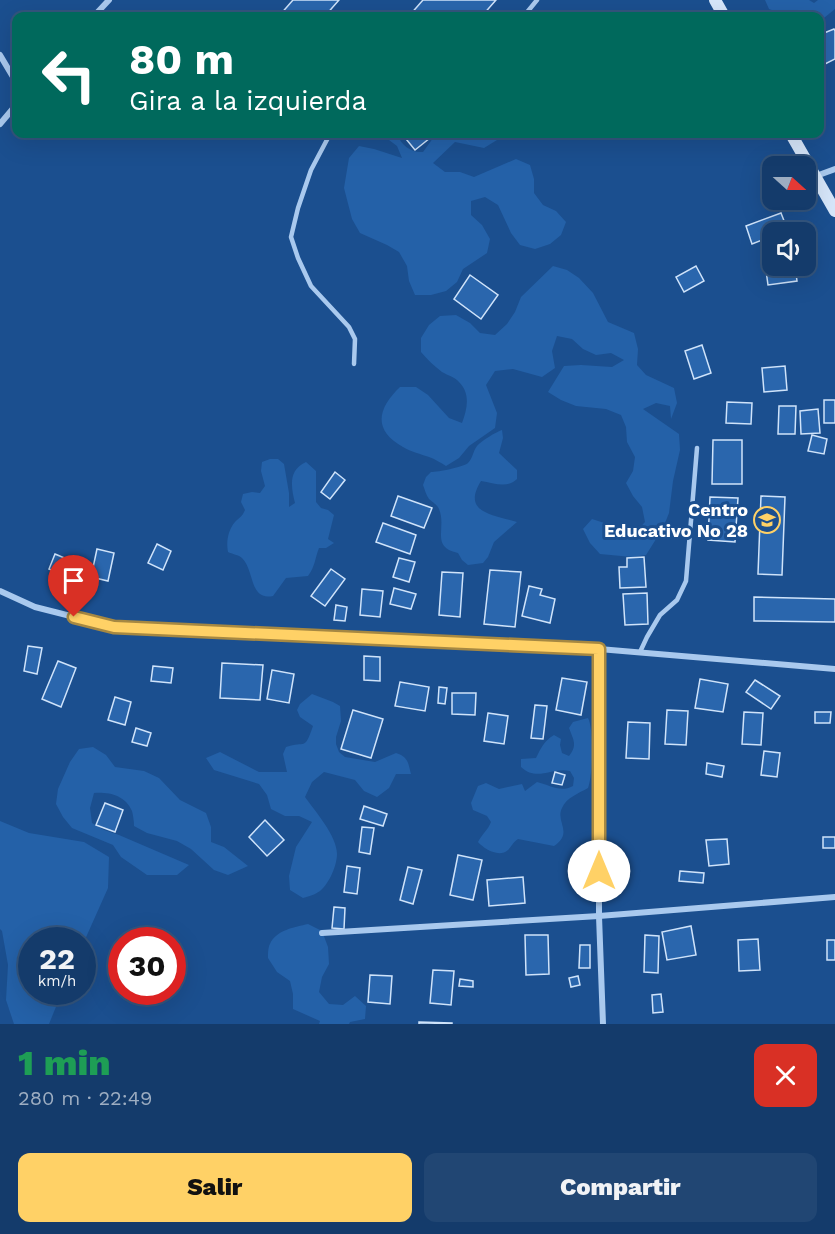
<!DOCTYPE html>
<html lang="es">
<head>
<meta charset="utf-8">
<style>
  body { margin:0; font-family:"Work Sans",sans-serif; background:#214673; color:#f1f3f6; height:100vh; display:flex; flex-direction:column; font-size:22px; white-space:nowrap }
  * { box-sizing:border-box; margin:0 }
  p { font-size:20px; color:#9dadc1 }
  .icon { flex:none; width:33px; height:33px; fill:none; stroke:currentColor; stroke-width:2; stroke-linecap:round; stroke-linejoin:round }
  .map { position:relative; height:1024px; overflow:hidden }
  .sheet { display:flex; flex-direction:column; background:#143b6b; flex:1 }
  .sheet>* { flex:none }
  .hud { position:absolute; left:12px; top:12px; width:812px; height:126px; border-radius:12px; box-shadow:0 6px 24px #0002,0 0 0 2px #33557e; background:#00695c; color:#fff; overflow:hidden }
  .needle { width:39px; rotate:111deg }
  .controls { position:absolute; left:762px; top:156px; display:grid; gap:12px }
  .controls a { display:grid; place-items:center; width:54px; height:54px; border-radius:12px; background:#143b6b; box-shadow:0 6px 24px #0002,0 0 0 2px #33557e; font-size:30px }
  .speed { position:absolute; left:18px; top:927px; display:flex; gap:12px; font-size:30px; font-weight:700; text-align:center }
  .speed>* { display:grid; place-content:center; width:78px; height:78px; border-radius:50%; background:#143b6b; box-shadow:0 6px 24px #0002,0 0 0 2px #33557e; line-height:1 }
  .speed small { font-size:15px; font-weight:400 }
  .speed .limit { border:9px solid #d22; background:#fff; color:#111 }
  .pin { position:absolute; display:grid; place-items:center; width:51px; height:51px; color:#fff; margin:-62px -26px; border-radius:50% 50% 50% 0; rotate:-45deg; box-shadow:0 0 6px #0007 }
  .pin .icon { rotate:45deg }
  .me { position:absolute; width:66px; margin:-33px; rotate:0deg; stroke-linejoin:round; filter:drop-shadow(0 0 4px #0008) }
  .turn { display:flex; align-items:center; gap:21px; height:126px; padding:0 18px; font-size:27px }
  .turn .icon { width:78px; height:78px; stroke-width:2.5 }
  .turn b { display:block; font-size:42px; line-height:51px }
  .round { display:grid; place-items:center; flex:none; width:63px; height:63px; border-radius:12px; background:#214673 }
  .summary { display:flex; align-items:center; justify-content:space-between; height:102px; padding:0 18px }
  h1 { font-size:36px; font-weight:800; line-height:45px; color:#1e9e55 }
  .cta { display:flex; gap:12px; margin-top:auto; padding:12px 18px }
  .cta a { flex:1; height:69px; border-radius:12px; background:#ffd166; color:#111; font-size:24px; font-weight:800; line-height:69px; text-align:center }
  .cta a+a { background:#214673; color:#f1f3f6 }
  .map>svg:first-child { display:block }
</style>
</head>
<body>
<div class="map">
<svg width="835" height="1024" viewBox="0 0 835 1024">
  <rect width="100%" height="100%" fill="#1b4f8f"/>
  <g fill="#2461a8">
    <polygon points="765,0 809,0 814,3 818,0 835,0 835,9 819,22 819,16 788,16 769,9"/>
    <path d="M 385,134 L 397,134 C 401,145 411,153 423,152 L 436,134 L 499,134 L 497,140 L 484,148 L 455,142 L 433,163 L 445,172 L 460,172 L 474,177 L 516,159 L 530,165 L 534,179 L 534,193 L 543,205 L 556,211 L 566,222 L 561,235 L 550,244 L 535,249 L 520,245 L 511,233 L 498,205 L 485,197 L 471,201 L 471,215 L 482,225 L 490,239 L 487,253 L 463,269 L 457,282 L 446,291 L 431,295 L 415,295 L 409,281 L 407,266 L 399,252 L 387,245 L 360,233 L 352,219 L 344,188 L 349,158 L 359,146 L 374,149 L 402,158 L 397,146 L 385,137 Z"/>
    <path d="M 553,266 L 567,270 L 579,278 L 593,293 L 608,322 L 634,333 L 638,349 L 637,365 L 646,375 L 674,388 L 677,403 L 671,419 L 670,406 L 656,403 L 643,409 L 679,434 L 680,450 L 673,481 L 669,513 L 663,528 L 646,555 L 632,557 L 600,554 L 590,543 L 583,529 L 592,519 L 635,533 L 645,522 L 642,507 L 633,496 L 626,483 L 633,471 L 635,457 L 627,442 L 626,427 L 621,415 L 606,409 L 576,406 L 561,400 L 548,392 L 564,366 L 581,365 L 612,367 L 624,360 L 611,353 L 596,355 L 583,349 L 572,339 L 557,336 L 552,351 L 555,368 L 542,377 L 513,369 L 495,371 L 486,385 L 497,413 L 495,428 L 469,446 L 459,458 L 446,466 C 441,463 435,459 429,457 C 421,454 411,452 403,447 C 372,430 378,408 400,387 L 416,387 L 428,395 L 449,418 L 462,423 C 467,409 471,394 459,382 C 455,377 447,375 442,372 C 434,366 427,359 421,352 L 421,338 L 429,325 L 440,316 L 456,315 L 470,323 L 480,333 L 495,335 L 507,324 L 515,312 L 521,297 Z"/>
    <path d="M 502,430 L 503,438 L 499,453 L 517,470 L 517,479 C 507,489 494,483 481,481 C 461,513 494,515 517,522 L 494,542 L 488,557 L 483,563 L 468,565 L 462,560 L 458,553 C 430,547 447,528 439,509 C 437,504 433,503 429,499 C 426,495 425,490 423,485 L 426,477 L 431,472 C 438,472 464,467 468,463 C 473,458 473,451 477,446 C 481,441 496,432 502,430 Z"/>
    <path d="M 270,459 L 278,459 L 284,464 L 289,493 L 289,507 L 295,503 C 291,487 288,470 306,462 L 316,471 L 316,502 L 321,508 L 328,510 L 334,515 L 328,539 L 334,543 L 326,548 L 319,548 C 315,558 315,567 308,576 L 286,578 L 273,596 C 249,601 255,571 242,558 C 239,555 232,554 228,552 C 226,542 228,530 235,522 C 240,517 242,517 245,510 L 241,502 L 243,494 L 252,492 L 260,493 L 265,486 L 261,471 L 262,462 Z"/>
    <path d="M 312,694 L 333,702 L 340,706 L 341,721 L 336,737 L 336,744 L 339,752 L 345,757 L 375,762 L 396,753 C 408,757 408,762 411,774 L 396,774 L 389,788 L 377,797 L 364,791 L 355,780 L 324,772 L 312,782 L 305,797 C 315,811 337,836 337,854 C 337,861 334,870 331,876 C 323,891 318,894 303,898 L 290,890 L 289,876 L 296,847 L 312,822 L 299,816 L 285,816 L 271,809 L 267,795 L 259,784 L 214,770 L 206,758 L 220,752 L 259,772 L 287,772 L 283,754 L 286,747 C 306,740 304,752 313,726 L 300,717 L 297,710 L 300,704 Z"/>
    <path d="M 588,718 C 594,729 593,775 588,788 C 579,793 566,798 562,808 C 555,822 574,832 554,846 L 518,839 C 513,842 512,846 508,850 C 499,858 484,849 478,842 C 482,834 488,830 491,822 L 487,816 L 473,810 L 471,803 L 478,786 L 486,783 L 499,789 L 522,784 L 525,791 L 537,782 C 550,785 560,793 573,786 L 574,778 L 570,771 C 552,767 537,782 521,767 L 521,759 L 536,758 C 541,748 544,741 554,735 L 561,739 L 560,745 L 562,753 L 569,756 C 578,745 573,739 569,728 L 573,722 Z"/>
    <path d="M 93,747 L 106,755 L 115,767 L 144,771 L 159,778 L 180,800 L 206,813 L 211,827 L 211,842 L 224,847 L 248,866 L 228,875 L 214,870 L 191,849 L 177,841 L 147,833 L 134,826 C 134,821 133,815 132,811 C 125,795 109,792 94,793 L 90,808 L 92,823 L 104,830 L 119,835 L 189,865 L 177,875 L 147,875 L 121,857 L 113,845 L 72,828 L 63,817 L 56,804 L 58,789 L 70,762 L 79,749 Z"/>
    <polygon points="0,821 29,833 84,842 109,857 108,888 83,944 82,940 32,940 32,992 62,992 49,1024 14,1024 6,1000 8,965 2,931 0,929"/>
    <path d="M 308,924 L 322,931 L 328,947 L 329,964 L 322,977 L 319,992 L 329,1004 L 343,1005 L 355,996 L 366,1006 L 365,1019 L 350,1022 L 349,1024 L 319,1024 L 320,1021 L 293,1009 L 293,994 L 290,981 L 277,972 L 268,958 C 268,954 268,947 270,944 C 276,930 295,927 308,924 Z"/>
  </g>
  <g fill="#2a66ad" stroke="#cfe3fa" stroke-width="1.5">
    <polygon points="293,0 339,0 325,16 279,16"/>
    <polygon points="423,0 496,0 482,16 409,16"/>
    <polygon points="834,29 835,31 835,59 819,67 819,35"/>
    <polygon points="402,134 426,134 430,138 415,150"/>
    <polygon points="781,213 788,231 772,232 772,236 752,244 746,226"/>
    <polygon points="772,255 772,266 795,266 797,281 768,285 764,256"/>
    <polygon points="696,266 704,281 684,292 676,277"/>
    <polygon points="470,275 498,295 481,319 454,299"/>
    <polygon points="702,345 711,373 694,379 685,351"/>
    <polygon points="785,366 787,390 764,392 762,368"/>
    <rect x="824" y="400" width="11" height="23"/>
    <polygon points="727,402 752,403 751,424 726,423"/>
    <polygon points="779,406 796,406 795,434 778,434"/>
    <polygon points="818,409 820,433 801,434 800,411"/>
    <polygon points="812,435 827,439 824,454 808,451"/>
    <polygon points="713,440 742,440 742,484 712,484"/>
    <polygon points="335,472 345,480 330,499 321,492"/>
    <polygon points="398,496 432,508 424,528 391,516"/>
    <polygon points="761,496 785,497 782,575 758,574"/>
    <polygon points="710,497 738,498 735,542 708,540"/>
    <polygon points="383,523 416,535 410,554 376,542"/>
    <polygon points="157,544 171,551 163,570 148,563"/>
    <polygon points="97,549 114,553 108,581 91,577"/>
    <polygon points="55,554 81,565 75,580 49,569"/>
    <polygon points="644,557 646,587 620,588 619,567 627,567 627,558"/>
    <polygon points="399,558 415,562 409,582 393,577"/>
    <polygon points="331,569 345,579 325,606 311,596"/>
    <polygon points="490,570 521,572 515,627 484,624"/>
    <polygon points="442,572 463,573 460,617 439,615"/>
    <polygon points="529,586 542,589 540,595 555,599 550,623 522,616"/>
    <polygon points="394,588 416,594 411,609 390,604"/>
    <polygon points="362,589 383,591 380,617 360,615"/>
    <polygon points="647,593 648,624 625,625 623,594"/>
    <polygon points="754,597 835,599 835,622 754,621"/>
    <polygon points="336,605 347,607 345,621 334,620"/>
    <polygon points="28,646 42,648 37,674 24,671"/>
    <polygon points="364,656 380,657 380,681 364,680"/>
    <polygon points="58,661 76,668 61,707 42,699"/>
    <polygon points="222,663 263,665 260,700 220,698"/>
    <polygon points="153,666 173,668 171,683 151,681"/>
    <polygon points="272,670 294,674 289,703 267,699"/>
    <polygon points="562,678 587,682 581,715 556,710"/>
    <polygon points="700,679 728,684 723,712 695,708"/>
    <polygon points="755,680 780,696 771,709 746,692"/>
    <polygon points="400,682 429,687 425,711 395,706"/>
    <polygon points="439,687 447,688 445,704 438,703"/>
    <polygon points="452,693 476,693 475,715 452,714"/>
    <polygon points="115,697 131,702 125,725 108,720"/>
    <polygon points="535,705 547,706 543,739 531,738"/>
    <polygon points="353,710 383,719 371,758 341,749"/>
    <polygon points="667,710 688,711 686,745 665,744"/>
    <polygon points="744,712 763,713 761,745 742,744"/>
    <polygon points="815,712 831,712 830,723 815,723"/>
    <polygon points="488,713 508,716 504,744 484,741"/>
    <polygon points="628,722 650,723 649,759 626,758"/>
    <polygon points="136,728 151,733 147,746 132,742"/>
    <polygon points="764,751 780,753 777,777 761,775"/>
    <polygon points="707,763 724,766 722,777 706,774"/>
    <polygon points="555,772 565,775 562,785 552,783"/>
    <polygon points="105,803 123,810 115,832 96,825"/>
    <polygon points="364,806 387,814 383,826 360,819"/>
    <polygon points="265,820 284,840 267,856 249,837"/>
    <polygon points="362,827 374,828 370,854 359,852"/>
    <rect x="823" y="837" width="12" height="11"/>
    <polygon points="727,839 729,864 709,866 706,840"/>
    <polygon points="458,855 482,860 473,900 450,895"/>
    <polygon points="347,866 360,868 357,894 344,892"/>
    <polygon points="408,867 422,870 413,904 400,900"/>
    <polygon points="680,871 704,873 703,883 679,881"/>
    <polygon points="523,877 525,903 489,906 487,880"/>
    <polygon points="334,907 345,908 344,929 332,928"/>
    <polygon points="691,926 696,955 667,960 662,932"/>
    <polygon points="525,935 548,935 549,974 526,975"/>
    <polygon points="645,935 659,936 658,973 644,972"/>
    <polygon points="758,939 760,970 739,971 738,940"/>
    <rect x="827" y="940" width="8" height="20"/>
    <polygon points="580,945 590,945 590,968 579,968"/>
    <polygon points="433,970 454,971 451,1005 430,1003"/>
    <polygon points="370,975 392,976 390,1004 368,1002"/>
    <polygon points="578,976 580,985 571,987 569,978"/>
    <polygon points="460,979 473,981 473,987 459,986"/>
    <polygon points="661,994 663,1012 653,1013 652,995"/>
    <polygon points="419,1022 452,1023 452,1024 419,1024"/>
  </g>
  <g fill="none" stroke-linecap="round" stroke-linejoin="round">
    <g stroke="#a9c9ee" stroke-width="4.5">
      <polyline points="524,16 537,0"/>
      <polyline points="330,134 311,170 298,208 291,237 298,258 311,286 349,327 355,339 354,364"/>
      <polyline points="640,652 647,637 660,615 677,600 686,581 697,448"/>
    </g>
    <g stroke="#a9c9ee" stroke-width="6">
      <polyline points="94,16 109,0"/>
      <polyline points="0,55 16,82"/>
      <polyline points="0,124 16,105"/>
      <polyline points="816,176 835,169"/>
      <polyline points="0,591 35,607 114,627 599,649 835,669"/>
      <polyline points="599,649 599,916 603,1024"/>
      <polyline points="322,933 599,916 835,897"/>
    </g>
    <g stroke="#d6e6fa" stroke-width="12">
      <polyline points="715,0 724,16"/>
      <polyline points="791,134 835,211"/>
    </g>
  </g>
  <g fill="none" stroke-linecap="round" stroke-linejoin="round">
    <defs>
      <polyline id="route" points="74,617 114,627 599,649 599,871"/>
    </defs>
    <use href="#route" stroke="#a68842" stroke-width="15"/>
    <use href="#route" stroke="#ffd166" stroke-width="10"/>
  </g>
  <defs>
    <symbol id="school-ring" viewBox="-11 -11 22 22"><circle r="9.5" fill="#1b4f8f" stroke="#ffd166" stroke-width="1.5"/><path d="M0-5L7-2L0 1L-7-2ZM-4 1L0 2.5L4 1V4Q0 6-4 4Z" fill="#ffd166"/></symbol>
  </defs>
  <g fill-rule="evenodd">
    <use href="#school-ring" x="752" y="505" width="30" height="30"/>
  </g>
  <g text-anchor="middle" stroke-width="6" stroke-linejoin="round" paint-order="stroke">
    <g font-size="18" font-weight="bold" fill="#fff" stroke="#1b4f8f" text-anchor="end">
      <text x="748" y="516">Centro<tspan x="748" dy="21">Educativo No 28</tspan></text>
    </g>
  </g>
</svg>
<div class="controls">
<a><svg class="needle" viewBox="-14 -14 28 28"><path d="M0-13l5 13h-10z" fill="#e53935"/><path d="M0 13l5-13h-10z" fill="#9dadc1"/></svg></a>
<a><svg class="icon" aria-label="sound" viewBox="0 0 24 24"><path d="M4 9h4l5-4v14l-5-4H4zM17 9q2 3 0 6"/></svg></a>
</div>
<div class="speed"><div>22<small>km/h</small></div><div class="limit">30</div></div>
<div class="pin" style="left:74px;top:617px;background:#d93025"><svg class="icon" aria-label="arrive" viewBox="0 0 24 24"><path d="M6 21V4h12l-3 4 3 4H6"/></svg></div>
<svg class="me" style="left:599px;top:871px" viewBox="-20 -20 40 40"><circle r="19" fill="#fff"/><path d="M0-13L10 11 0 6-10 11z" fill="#ffd166"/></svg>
<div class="hud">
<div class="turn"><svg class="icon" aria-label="left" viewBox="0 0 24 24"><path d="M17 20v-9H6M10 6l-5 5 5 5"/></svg><div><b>80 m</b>Gira a la izquierda</div></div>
</div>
</div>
<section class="sheet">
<div class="summary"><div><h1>1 min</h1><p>280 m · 22:49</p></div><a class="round" style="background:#d93025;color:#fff"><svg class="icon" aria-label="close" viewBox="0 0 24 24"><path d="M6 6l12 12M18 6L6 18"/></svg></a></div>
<div class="cta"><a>Salir</a><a>Compartir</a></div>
</section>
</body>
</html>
